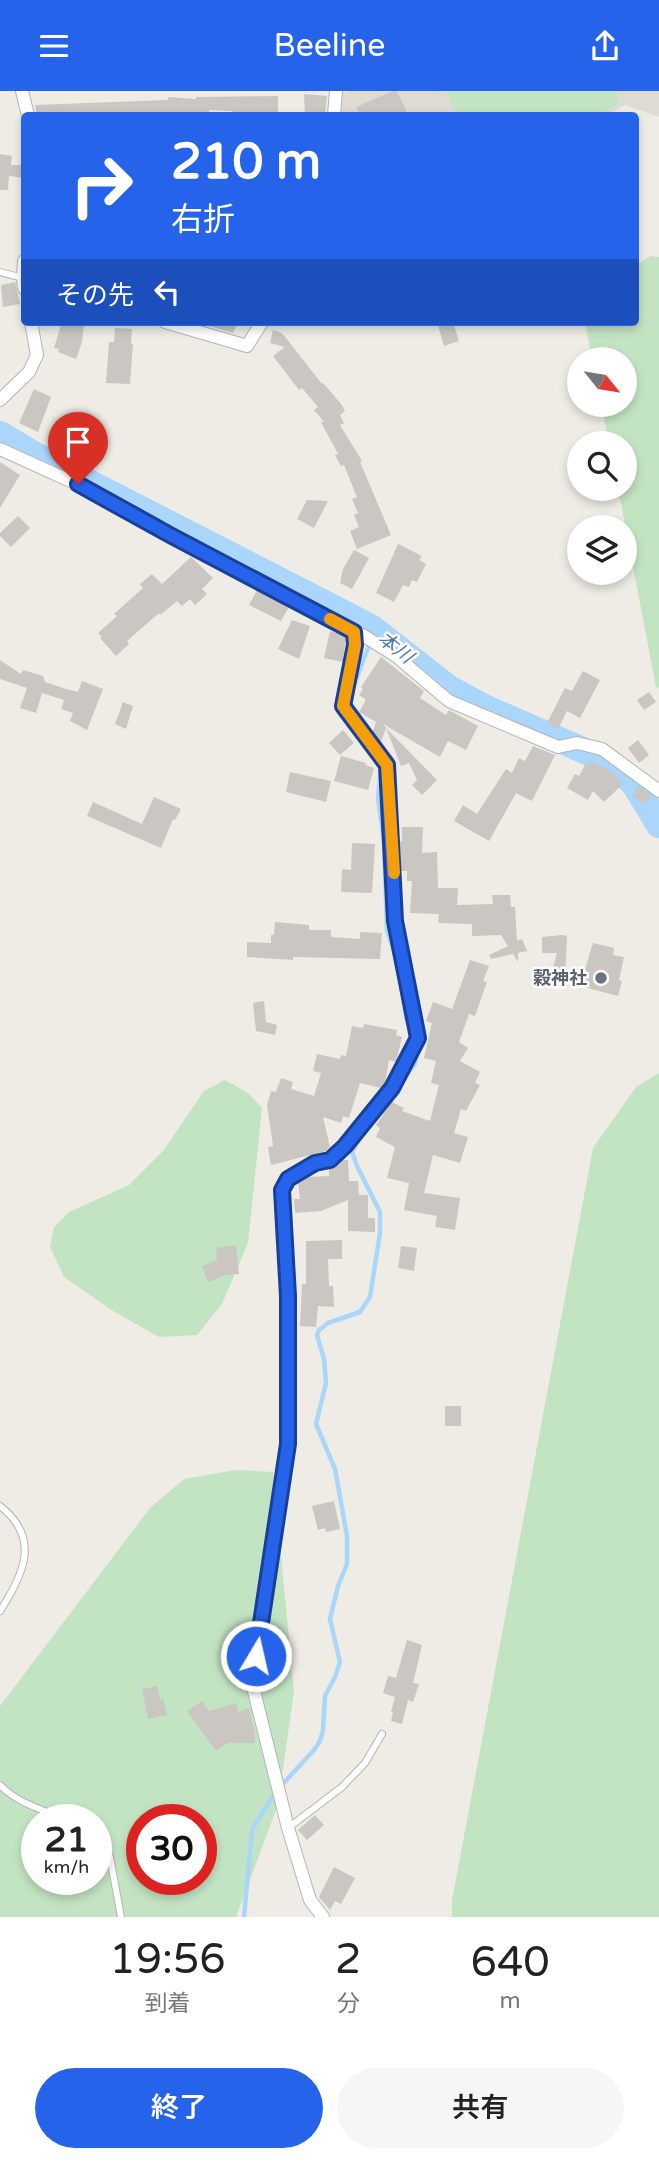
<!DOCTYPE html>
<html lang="ja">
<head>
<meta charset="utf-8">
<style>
  body { margin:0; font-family:"Varela Round","Noto Sans JP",sans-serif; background:#f6f6f6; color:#222; height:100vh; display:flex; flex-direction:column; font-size:26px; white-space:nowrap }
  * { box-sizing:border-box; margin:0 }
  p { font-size:23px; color:#767676 }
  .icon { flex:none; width:38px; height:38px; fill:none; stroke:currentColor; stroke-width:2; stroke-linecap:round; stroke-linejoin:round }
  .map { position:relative; height:1826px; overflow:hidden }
  .side { display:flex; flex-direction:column; background:#fff; flex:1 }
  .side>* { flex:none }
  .guide { position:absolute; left:21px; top:21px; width:618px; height:214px; border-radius:7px; box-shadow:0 4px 10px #0003; background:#2563eb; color:#fff; overflow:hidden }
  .needle { width:46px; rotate:120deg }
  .tools { position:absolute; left:567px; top:256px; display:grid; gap:14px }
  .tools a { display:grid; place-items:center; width:70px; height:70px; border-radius:50%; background:#fff; box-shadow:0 4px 10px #0003; font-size:35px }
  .speed { position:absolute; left:21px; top:1713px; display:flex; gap:14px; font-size:35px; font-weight:700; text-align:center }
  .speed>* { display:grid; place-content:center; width:91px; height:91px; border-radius:50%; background:#fff; box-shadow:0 4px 10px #0003; line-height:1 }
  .speed small { font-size:18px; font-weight:400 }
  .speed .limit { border:10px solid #d22; background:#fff; color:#111 }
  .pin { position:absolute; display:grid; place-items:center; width:60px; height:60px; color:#fff; margin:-72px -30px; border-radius:50% 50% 50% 0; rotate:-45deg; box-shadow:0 0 7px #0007 }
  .pin .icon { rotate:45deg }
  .me { position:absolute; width:77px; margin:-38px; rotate:9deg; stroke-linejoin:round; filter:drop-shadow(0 0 5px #0008) }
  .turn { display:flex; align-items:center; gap:24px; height:147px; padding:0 35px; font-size:32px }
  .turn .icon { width:91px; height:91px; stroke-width:2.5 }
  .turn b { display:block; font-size:49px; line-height:60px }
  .then { display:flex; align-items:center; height:66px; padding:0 35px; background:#0003; gap:14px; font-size:26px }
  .eta { display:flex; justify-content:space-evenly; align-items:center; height:119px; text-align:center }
  .eta b { font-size:42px; font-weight:600; line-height:49px }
  .primary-button { display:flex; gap:14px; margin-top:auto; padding:14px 35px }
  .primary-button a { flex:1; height:80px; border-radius:42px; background:#2563eb; color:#fff; font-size:28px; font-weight:600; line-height:80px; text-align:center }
  .primary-button a+a { background:#f6f6f6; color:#222 }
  header { display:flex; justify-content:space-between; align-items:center; height:91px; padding:0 35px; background:#2563eb; color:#fff; font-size:32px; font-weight:600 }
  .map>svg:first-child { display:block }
</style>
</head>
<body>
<header><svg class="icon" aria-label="menu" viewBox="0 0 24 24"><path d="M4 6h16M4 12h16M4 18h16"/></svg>Beeline<svg class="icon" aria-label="share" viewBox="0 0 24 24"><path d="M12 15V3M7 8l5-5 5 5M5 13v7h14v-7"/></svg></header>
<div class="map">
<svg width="659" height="1826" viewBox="0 0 659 1826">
  <rect width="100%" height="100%" fill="#eeece5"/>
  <polygon fill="#dedbd3" points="351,0 659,0 659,26 625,14 606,24 338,24 340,2"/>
  <g fill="#c3e4c3" fill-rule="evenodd">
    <polygon points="446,0 614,0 620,12 598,24 457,24"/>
    <polygon points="651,165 659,166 659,597 656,596 618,397 625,397 625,352 609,352 601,313 625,313 625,268 592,268 585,231 635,231 635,175"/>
    <polygon points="659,982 659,1826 452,1826 452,1809 593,1057 636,996"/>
    <polygon points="225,989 248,1002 262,1017 248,1152 222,1213 197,1244 159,1246 113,1220 64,1186 50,1156 54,1136 69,1121 129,1094 163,1060 204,1000"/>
    <path d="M 236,1379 L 273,1381 L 294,1600 L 278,1714 L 236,1826 L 0,1826 L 0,1615 L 150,1417 L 184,1388 ZM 37,1729 L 96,1729 L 96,1788 L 37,1788 ZM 142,1729 L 201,1729 L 201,1788 L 142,1788 Z"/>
  </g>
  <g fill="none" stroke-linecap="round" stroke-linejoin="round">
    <g stroke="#a9d6fa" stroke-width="4.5">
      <polyline points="354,623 349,607 368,557 371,536"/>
      <polyline points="381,677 378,707 384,750 387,839 397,869"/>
      <polyline points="400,884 406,927 412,941"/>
      <polyline points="400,993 415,973 418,955"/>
      <polyline points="281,1695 314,1659 320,1650 323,1639 325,1605 335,1586 340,1571 330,1528 338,1495 347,1473 347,1445 335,1378 316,1333 326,1292 324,1268 317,1244 319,1239 328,1232 360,1221 370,1206 380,1142 380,1121 357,1075 352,1061 359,1048"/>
      <polyline points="244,1826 252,1739 275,1701"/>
    </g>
    <polyline stroke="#a9d6fa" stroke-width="26" points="0,343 30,361 371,536 449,597 484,616 610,671 634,693 659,734"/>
  </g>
  <g fill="#cac7c2">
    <polygon points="393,0 397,0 408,24 360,24 356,16"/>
    <polygon points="304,3 327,5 325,24 305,24"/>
    <polygon points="278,5 278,24 232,24 232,20 209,19 209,24 37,24 35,14 168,9 168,6 196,8 196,6"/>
    <polygon points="0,63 12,65 11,74 24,74 24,87 9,85 8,99 0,99"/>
    <polygon points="15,191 20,213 3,216 1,194"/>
    <polygon points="62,231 84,231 82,251 76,268 58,261 59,258 54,257"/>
    <polygon points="196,231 233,231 232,234 236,236 233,242"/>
    <polygon points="437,231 453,231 459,250 444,255"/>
    <polygon points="115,237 132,238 131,253 133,253 130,293 106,292 109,251 114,251"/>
    <polygon points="273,239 282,242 322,293 323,292 342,314 345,320 340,324 344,332 340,334 362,370 360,371 391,444 357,458 350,440 359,436 354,424 358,422 352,408 357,406 344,374 341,375 335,364 338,363 321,331 324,331 314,319 318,316 302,297 299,299 273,265 285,256 270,252"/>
    <polygon points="34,298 51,306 38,341 19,332"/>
    <polygon points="0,371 20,384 0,417"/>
    <polygon points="307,409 328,410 314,437 297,428"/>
    <polygon points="18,425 30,437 11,456 0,445 0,442"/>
    <polygon points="398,453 422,465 419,469 426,473 417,491 412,489 409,496 403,494 394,511 376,502"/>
    <polygon points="354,459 369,467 352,498 340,492 343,478"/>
    <polygon points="191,466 213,487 202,498 207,503 195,514 190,508 182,515 177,510 160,524 159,522 127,550 129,553 116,565 100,547 102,546 98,542 117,525 114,523 143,497 140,493 152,483 162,493"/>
    <polygon points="257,499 289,516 281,530 249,514"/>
    <polygon points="292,529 310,535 299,568 278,558"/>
    <polygon points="330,540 346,545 343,571 324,567"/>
    <polygon points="381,566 424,600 420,607 446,624 449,619 478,635 466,659 448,650 440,666 383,633 386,637 381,651 373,640 376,631 359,621 365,611 365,608 359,604 363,598 361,596"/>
    <polygon points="0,569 21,583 23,579 43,585 45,591 66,598 78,601 82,590 103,598 87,639 70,630 73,622 61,618 64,609 42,602 36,622 20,617 27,597 0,588"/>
    <polygon points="583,580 600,589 580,627 567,620 558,638 547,632 565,597 572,600"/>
    <polygon points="649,601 656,611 644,619 637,609"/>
    <polygon points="123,611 133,615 126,638 115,633"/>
    <polygon points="386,637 437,689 422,704 412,694 417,689 409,672 401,675"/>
    <polygon points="343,639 354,652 340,664 329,652"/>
    <polygon points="638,649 649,664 639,672 628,657"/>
    <polygon points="533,655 555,664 532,710 516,702 489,750 454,730 463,714 477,723 506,678 512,682 519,667 525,670"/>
    <polygon points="341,665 366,672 365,674 374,677 368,699 334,690"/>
    <polygon points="592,670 613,682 623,693 604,711 593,700 588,709 567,697 575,683 579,685 586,672 590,674"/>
    <polygon points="290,681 331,690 326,711 286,701"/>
    <polygon points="638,695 651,705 645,713 632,705"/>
    <polygon points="154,706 181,718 175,729 173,728 161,757 87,725 93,711 142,733"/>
    <polygon points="402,736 423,736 422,762 437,761 438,797 458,797 457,814 493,813 492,804 510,804 511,816 515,816 517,850 522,848 527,860 518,862 518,871 513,863 491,868 489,864 508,855 501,844 472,845 472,833 438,832 439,823 410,822 412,790 407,790 407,780 401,780 400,750 402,750"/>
    <polygon points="352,752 375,753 372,802 341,801 342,778 351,779"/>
    <polygon points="275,831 309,834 309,839 331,839 331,846 360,848 360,841 382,842 380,868 293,866 293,869 247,866 247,851 271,852 271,844 274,844"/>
    <polygon points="562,844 567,845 565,891 550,888 557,862 542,862 542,846"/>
    <polygon points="593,852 614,857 613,864 624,866 619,889 622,890 618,905 580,895"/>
    <polygon points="470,869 489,875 483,890 487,891 475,925 469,923 459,951 468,957 460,970 480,981 475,992 480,994 466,1020 461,1018 454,1042 468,1046 460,1072 433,1064 424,1102 460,1107 455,1139 435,1136 437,1125 404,1119 409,1092 387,1087 395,1056 376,1046 380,1037 376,1034 392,1011 404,1017 402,1020 430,1030 439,994 431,992 436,970 424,967 432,932 426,930 433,911 452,918"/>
    <polygon points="264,910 266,931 277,934 275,944 256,940 253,912"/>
    <polygon points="364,933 397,939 396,944 402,946 396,971 389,969 385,992 381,997 360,992 349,1027 343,1025 341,1032 323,1026 330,1056 326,1060 271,1074 268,1056 273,1055 267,1014 271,1000 276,1001 281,987 293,991 291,998 314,1005 321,982 313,980 317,963 340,968 341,964 346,965 352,935 363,937"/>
    <polygon points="343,1069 348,1069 349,1090 358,1090 359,1104 368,1104 368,1127 375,1127 375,1141 348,1140 348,1109 321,1120 295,1122 294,1108 300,1108 298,1092 308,1086 329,1085 329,1077"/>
    <polygon points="342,1149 342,1168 328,1168 329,1195 333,1195 334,1216 318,1215 316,1236 300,1235 302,1193 306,1193 306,1150"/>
    <polygon points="236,1154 239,1183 226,1184 208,1191 202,1175 217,1169 216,1157"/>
    <polygon points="401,1155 417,1157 414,1180 398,1177"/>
    <rect x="445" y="1315" width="16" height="20"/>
    <polygon points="334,1410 340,1438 326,1441 325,1437 318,1439 312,1415"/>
    <polygon points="407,1549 422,1554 413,1592 419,1593 413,1611 408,1609 402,1633 391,1630 393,1621 391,1621 395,1606 383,1602 388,1585 396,1587"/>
    <polygon points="157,1595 160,1609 163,1608 167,1624 148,1628 142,1598"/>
    <polygon points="202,1610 209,1620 236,1612 238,1621 249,1617 254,1638 255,1652 228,1652 216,1660 187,1620"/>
    <polygon points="315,1724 324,1734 307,1749 298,1739"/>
    <polygon points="334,1776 355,1787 341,1813 335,1810 330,1819 319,1806"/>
  </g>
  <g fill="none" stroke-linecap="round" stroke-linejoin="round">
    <defs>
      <g id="service">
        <polyline points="0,181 23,187"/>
        <path d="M 0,1415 C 41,1447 24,1483 0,1520"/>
        <path d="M 0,1694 C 16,1712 46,1720 68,1729"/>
        <polyline points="288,1737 342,1696 365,1672 382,1643"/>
        <polyline points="96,1745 110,1766 121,1826"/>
      </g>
      <g id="minor">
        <polyline points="22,0 28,24"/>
        <polyline points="334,24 336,0"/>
        <polyline points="24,170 23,187 24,197"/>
        <polyline points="165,231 247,255 262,231"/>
        <polyline points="0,309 29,281 37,264 31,231"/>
        <polyline points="0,358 77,393 170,444 364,545 396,565 449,610 558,656 577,652 602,658 659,700"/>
        <polyline points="323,1826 310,1809 288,1737 252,1592 288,1353 288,1205 282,1099 288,1088 315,1072 330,1068 346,1055 392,997 418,947 395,830 387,674 343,615 355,553 354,541"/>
      </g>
    </defs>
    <use href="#service" stroke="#b2b5b9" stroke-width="8"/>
    <use href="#minor" stroke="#b2b5b9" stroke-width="14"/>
    <use href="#service" stroke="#fff" stroke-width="6"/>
    <use href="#minor" stroke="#fff" stroke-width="12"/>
  </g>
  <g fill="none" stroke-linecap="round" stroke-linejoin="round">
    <defs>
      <polyline id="route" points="78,393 170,444 354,541 355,554 343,615 387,674 395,830 418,947 392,997 345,1055 330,1069 315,1072 288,1088 282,1099 288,1205 288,1353 256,1565"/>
    </defs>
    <use href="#route" stroke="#184099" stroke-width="18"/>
    <use href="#route" stroke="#2563eb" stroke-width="12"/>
    <polyline stroke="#f59e0b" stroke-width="12" points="330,528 354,541 355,554 343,615 387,674 394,782"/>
  </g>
  <circle fill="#6b7280" stroke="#fff" stroke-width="2.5" cx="601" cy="887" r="7"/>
  <g text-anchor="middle" stroke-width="5" stroke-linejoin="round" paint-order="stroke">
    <g font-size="18" font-weight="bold" fill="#5b616d" stroke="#fff" text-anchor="end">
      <text x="587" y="893">穀神社</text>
    </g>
    <g font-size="19" font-style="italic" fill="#4777ab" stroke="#fff">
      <text transform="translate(396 556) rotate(38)" y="7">本川</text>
    </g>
  </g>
</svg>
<div class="tools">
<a><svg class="needle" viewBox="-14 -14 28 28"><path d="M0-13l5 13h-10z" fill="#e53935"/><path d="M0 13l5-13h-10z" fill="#767676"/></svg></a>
<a><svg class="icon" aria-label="search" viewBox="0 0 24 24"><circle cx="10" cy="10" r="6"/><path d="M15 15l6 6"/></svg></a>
<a><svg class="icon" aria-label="layers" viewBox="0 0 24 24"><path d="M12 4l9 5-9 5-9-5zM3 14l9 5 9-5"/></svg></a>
</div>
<div class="speed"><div>21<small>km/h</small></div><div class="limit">30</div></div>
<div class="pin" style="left:78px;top:393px;background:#d93025"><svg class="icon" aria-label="arrive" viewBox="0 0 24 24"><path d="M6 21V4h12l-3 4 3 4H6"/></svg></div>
<svg class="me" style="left:256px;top:1565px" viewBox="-20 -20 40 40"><circle r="17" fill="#2563eb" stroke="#fff" stroke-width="3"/><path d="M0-11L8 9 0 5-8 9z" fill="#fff"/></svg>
<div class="guide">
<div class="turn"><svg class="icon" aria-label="right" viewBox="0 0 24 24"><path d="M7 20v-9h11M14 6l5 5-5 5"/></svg><div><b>210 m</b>右折</div></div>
<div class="then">その先<svg class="icon" aria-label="left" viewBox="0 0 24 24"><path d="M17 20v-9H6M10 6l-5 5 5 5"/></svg></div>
</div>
</div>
<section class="side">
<div class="eta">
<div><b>19:56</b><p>到着</p></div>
<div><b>2</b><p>分</p></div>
<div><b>640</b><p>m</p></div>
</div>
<div class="primary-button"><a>終了</a><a>共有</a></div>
</section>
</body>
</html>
